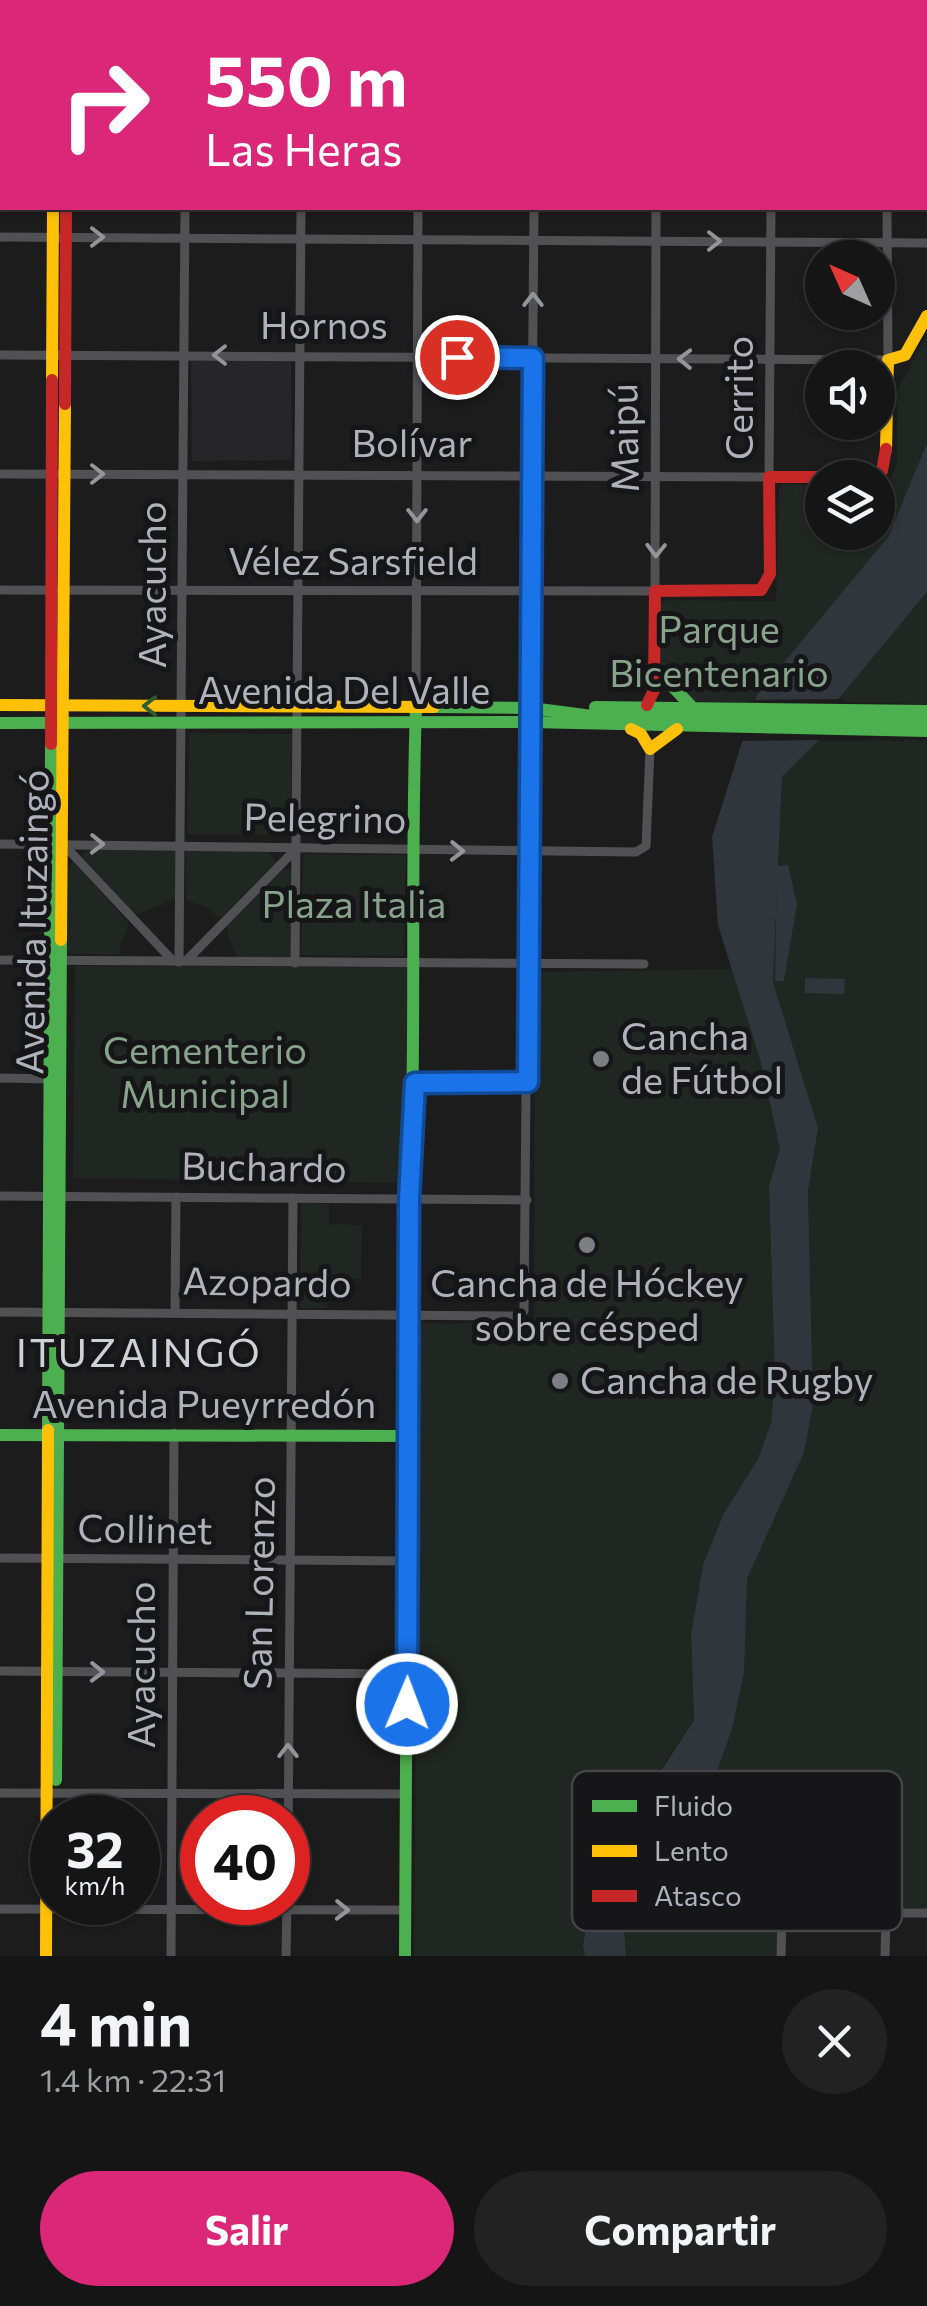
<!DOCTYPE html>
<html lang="es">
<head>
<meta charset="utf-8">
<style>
  body { margin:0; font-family:Commissioner,sans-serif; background:#222; color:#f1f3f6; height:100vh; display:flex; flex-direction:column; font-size:38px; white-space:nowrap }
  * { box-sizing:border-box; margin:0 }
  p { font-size:32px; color:#9d9fa0 }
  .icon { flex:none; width:55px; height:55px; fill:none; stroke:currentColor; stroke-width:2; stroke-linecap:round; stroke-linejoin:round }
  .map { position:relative; height:1956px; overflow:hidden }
  .details { display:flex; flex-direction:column; background:#151515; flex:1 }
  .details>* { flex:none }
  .hud { position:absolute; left:0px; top:0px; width:928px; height:210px; box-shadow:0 2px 8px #0004,0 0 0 2px #343434; background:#db2777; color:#fff; overflow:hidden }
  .needle { width:65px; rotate:315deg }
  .buttons { position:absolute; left:805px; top:240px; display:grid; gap:20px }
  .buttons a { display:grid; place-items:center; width:90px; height:90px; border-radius:50%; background:#151515; box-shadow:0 2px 8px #0004,0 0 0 2px #343434; font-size:50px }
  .speed { position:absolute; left:30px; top:1795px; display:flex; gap:20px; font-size:50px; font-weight:700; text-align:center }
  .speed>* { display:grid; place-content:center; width:130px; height:130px; border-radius:50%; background:#151515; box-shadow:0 2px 8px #0004,0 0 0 2px #343434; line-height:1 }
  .speed small { font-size:25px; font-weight:400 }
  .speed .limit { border:15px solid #d22; background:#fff; color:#111 }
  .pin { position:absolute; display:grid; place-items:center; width:85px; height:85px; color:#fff; margin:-42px; border:5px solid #fff; border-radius:50%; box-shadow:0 2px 10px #0007 }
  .me { position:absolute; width:110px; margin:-55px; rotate:1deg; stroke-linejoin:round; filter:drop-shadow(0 0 8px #0008) }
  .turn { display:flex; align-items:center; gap:35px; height:210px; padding:0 40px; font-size:45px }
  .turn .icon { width:130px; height:130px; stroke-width:2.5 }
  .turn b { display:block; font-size:70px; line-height:85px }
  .round { display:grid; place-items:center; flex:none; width:105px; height:105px; border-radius:52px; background:#222 }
  .head { display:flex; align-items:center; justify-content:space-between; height:170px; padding:0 40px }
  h1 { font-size:60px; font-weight:700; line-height:75px }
  .action { display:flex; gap:20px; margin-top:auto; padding:20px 40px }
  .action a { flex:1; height:115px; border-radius:60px; background:#db2777; color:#fff; font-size:40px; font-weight:700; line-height:115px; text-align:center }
  .action a+a { background:#222; color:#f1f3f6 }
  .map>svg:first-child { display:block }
</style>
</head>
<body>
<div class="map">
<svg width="927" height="1956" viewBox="0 0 927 1956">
  <rect width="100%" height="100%" fill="#1c1c1c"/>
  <polygon fill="#262628" points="291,359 292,460 192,461 191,361"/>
  <g fill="#202621">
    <polygon points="927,335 927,443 888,537 753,703 691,701 661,668 660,606 665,600 776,601 779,489 784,484 822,485 822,532 878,532 878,485 887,485 897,466 897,391"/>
    <polygon points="927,592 927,704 836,702"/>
    <polygon points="189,733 292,734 290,835 187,834"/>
    <polygon points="927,740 927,1908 779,1909 776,1956 626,1956 623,1910 665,1827 713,1783 732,1729 747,1579 803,1452 813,1405 808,1191 818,1128 773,982 782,777 818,741"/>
    <polygon points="89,849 176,850 175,899 136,915 81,856"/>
    <polygon points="186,850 269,852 276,862 220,918 204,906 186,900"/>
    <polygon points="303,854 406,855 404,956 301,955"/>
    <polygon points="73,862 129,923 118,955 67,953 67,869"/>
    <polygon points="285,868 292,872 290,958 236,957 226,927"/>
    <polygon points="75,966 409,967 407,1183 73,1178"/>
    <polygon points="732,969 761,1063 780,1149 769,1186 775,1380 771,1423 758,1459 724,1513 691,1635 694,1720 652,1781 586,1931 585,1956 414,1956 419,1323 534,1324 535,972"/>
    <polygon points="301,1203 329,1204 329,1224 362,1225 361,1279 328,1279 327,1308 300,1308"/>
  </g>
  <g fill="#30363c">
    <polygon points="927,443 927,592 836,702 824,735 782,777 773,982 818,1128 808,1191 813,1405 804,1452 747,1579 744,1673 732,1729 713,1783 665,1827 623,1909 626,1956 585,1956 583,1945 599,1866 694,1720 691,1635 703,1565 724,1513 758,1459 771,1423 775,1380 769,1186 780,1149 761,1063 718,925 712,837 757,695 888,537"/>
    <polygon points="788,865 797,904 784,981 775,981 777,866"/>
    <polygon points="805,978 845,979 844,994 805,993"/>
  </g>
  <polygon fill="#1c1c1c" points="844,699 826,740 736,741 749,700"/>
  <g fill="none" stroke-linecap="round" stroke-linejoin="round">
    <g stroke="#515154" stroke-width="9">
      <polyline points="539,0 539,2"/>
      <polyline points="5,2 57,2"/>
      <polyline points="186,2 186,0"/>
      <polyline points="302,2 302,0"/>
      <polyline points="418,2 418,0"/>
      <polyline points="655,2 655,0"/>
      <polyline points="772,2 772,0"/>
      <polyline points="0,121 2,121"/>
      <polyline points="925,128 927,127"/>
      <polyline points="0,237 927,243"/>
      <polyline points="0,355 888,360 887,208"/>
      <polyline points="0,474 769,477 771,208"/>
      <polyline points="0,590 655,591 656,208"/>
      <polyline points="416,708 418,208"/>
      <polyline points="0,844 636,852 646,846 650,749"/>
      <polyline points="63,844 173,961"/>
      <polyline points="0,960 644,964"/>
      <polyline points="186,961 296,849"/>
      <polyline points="179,962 185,208"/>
      <polyline points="295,963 301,208"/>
      <polyline points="0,1078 52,1079"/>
      <polyline points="415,1083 528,1082"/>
      <polyline points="0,1196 527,1200"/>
      <polyline points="175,1311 176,1197"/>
      <polyline points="0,1312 518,1316 524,1311 534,208"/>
      <polyline points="0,1558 410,1561"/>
      <polyline points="0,1671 407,1674"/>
      <polyline points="0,1793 407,1794"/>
      <polyline points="288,1849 293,1198"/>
      <polyline points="0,1909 405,1910"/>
      <polyline points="765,1913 927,1913"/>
      <polyline points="171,1956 174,1433"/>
      <polyline points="286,1956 287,1902"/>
      <polyline points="781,1956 782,1913"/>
      <polyline points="885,1956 886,1913"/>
    </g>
    <g stroke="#4caf50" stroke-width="12">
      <polyline points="56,0 56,2"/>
      <polyline points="894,0 895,2"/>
      <polyline points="925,38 927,40"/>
      <polyline points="655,668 692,707"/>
      <polyline points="434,707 531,708 585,715 927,720"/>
      <polyline points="595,707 927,711"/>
      <polyline points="0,723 531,722 927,731"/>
      <polyline points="48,1430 51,744"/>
      <polyline points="0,1435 408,1436"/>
      <polyline points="56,1780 61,940"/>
      <path d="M 405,1956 L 409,1200 C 417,1036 410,872 416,708"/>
    </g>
    <g stroke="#ffc107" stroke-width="12">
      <polyline points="70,0 70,2"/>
      <polyline points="884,2 886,0"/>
      <polyline points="52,380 53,208"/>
      <polyline points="886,449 888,360 905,355 927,316"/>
      <polyline points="0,705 434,707"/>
      <polyline points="631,729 641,734 650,749 677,729"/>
      <polyline points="61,940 65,404"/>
      <polyline points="46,1956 48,1430"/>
    </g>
    <g stroke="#c62828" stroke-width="12">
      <polyline points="65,404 66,208"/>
      <polyline points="647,705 654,690 655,591 761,590 770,574 769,477 865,477 882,471 886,449"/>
      <polyline points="51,744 52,380"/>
    </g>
  </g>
  <defs><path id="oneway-chevron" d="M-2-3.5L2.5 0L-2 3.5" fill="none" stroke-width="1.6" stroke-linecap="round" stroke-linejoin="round" transform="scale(2.5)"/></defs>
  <g stroke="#93959b">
    <use href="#oneway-chevron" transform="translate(97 237)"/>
    <use href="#oneway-chevron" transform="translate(714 241)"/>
    <use href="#oneway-chevron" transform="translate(533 300) rotate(-90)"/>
    <use href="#oneway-chevron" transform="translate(220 355) rotate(-180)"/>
    <use href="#oneway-chevron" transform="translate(685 359) rotate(-179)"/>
    <use href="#oneway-chevron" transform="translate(97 474)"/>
    <use href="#oneway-chevron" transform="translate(417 515) rotate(90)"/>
    <use href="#oneway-chevron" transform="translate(656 550) rotate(91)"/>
    <use href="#oneway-chevron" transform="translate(97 844) rotate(1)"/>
    <use href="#oneway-chevron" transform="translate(457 851) rotate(1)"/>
    <use href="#oneway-chevron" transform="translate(97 1672) rotate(1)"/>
    <use href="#oneway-chevron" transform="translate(288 1751) rotate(-90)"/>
    <use href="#oneway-chevron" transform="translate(342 1910) rotate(1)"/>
  </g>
  <use stroke="#2e5b31" href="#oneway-chevron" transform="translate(150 706) rotate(-180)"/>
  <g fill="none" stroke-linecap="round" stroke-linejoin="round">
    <defs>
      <polyline id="route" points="407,1704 409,1200 415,1083 528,1082 533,358 457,357"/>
    </defs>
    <use href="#route" stroke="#114b97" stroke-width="25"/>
    <use href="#route" stroke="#1a73e8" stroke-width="18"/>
  </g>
  <g fill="#7c7e83" stroke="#161618" stroke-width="4">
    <circle cx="601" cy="1059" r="10"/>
    <circle cx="587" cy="1245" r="10"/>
    <circle cx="560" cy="1381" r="10"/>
  </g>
  <g text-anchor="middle" stroke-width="10" stroke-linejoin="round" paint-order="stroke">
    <g font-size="38" fill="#afb2ba" stroke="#161618">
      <text x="324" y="339">Hornos</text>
      <text transform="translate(740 398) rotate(-90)" y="13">Cerrito</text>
      <text transform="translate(625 438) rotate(-91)" y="13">Maipú</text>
      <text x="412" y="457">Bolívar</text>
      <text x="353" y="575">Vélez Sarsfield</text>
      <text transform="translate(153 585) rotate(-90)" y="13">Ayacucho</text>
      <text x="344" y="704">Avenida Del Valle</text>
      <text transform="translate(325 819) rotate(1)" y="13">Pelegrino</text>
      <text transform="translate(33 922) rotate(-89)" y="13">Avenida Ituzaingó</text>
      <text transform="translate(264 1168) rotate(1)" y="13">Buchardo</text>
      <text transform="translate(267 1283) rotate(1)" y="13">Azopardo</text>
      <text x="204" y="1418">Avenida Pueyrredón</text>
      <text transform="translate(145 1530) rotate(1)" y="13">Collinet</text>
      <text transform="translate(260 1583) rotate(-89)" y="13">San Lorenzo</text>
      <text transform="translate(142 1665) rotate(-90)" y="13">Ayacucho</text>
    </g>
    <g font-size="38" fill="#88a38b" stroke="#161618">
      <text x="719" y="643">Parque<tspan x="719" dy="44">Bicentenario</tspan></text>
      <text x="354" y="918">Plaza Italia</text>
      <text x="205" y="1064">Cementerio<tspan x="205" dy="44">Municipal</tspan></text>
    </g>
    <g font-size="38" fill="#afb2ba" stroke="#161618" text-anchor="start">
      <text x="621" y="1050">Cancha<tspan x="621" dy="44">de Fútbol</tspan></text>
      <text x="587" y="1297" text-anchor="middle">Cancha de Hóckey<tspan x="587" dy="44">sobre césped</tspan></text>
      <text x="580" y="1394">Cancha de Rugby</text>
    </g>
    <g font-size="40" letter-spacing="2.5" fill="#cfd1d7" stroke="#161618">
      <text x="139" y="1367">ITUZAINGÓ</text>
    </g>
  </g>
  <rect x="572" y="1771" width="330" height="160" rx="15" fill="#161618" stroke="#444549" stroke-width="2.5"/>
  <rect x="592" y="1800" width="45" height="12" fill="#4caf50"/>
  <rect x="592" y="1845" width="45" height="12" fill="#ffc107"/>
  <rect x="592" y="1890" width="45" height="12" fill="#c62828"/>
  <g font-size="28" fill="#afb2ba">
    <text x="654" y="1816">Fluido</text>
    <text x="654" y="1861">Lento</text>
    <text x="654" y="1906">Atasco</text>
  </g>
</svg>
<div class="buttons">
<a><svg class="needle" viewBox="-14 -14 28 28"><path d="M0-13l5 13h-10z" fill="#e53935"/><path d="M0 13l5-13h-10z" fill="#9d9fa0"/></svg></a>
<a><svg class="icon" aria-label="sound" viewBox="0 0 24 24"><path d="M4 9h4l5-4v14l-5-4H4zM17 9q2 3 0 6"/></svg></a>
<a><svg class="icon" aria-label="layers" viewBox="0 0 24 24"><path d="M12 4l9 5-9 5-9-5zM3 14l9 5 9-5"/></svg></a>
</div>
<div class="speed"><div>32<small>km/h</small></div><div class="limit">40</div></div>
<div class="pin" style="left:457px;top:357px;background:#d93025"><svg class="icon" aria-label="arrive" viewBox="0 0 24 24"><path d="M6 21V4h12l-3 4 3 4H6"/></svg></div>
<svg class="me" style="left:407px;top:1704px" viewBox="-20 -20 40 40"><circle r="17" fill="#1a73e8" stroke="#fff" stroke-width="3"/><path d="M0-11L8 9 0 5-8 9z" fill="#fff"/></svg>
<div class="hud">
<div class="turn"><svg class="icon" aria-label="right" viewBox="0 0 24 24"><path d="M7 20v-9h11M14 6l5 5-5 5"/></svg><div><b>550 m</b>Las Heras</div></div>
</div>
</div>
<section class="details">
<div class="head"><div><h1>4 min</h1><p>1.4 km · 22:31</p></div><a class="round"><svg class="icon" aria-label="close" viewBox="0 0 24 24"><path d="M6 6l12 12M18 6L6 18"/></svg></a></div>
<div class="action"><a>Salir</a><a>Compartir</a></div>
</section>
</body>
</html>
